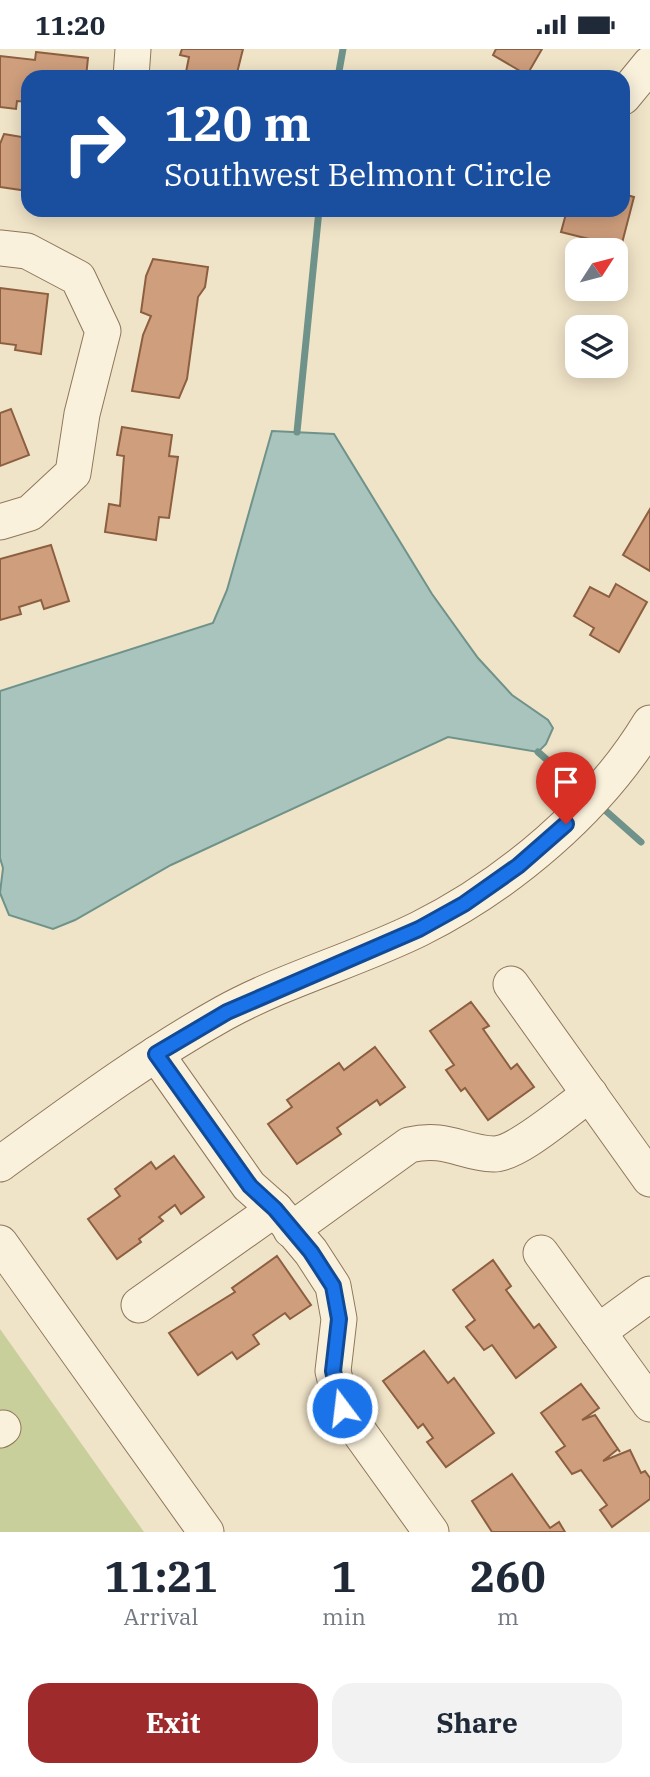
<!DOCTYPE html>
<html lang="en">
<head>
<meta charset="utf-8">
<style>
  body { margin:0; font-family:"IBM Plex Serif",serif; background:#f2f2f3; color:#1f2937; height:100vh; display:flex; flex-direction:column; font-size:26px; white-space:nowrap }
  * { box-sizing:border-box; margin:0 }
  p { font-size:23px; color:#747a83 }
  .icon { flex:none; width:38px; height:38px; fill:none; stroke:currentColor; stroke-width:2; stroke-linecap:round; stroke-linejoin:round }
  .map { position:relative; height:1483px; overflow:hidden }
  .details { display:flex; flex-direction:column; background:#fff; flex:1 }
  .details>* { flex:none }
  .guide { position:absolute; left:21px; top:21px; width:609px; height:147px; border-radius:21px; box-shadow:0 4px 18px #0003; background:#1a4fa0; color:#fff; overflow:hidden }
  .needle { width:46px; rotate:54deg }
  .controls { position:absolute; left:565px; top:189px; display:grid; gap:14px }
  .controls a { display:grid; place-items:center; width:63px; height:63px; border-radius:14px; background:#fff; box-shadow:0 4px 18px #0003; font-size:35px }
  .pin { position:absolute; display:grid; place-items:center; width:60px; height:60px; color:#fff; margin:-72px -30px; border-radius:50% 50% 50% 0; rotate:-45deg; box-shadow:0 0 7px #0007 }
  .pin .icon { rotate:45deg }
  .me { position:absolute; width:77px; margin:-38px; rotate:345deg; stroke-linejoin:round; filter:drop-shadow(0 0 5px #0008) }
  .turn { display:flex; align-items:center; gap:24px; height:147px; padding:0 28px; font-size:32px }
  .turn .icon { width:91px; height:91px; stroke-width:2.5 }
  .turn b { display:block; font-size:49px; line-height:60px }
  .eta { display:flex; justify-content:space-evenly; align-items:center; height:119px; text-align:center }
  .eta b { font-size:42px; font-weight:700; line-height:49px }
  .action { display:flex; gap:14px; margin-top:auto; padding:14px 28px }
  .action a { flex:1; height:80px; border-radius:21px; background:#9e2a2b; color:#fff; font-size:28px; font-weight:700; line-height:80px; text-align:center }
  .action a+a { background:#f2f2f3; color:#1f2937 }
  .status { display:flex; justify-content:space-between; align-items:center; height:49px; padding:0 35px; background:#fff; direction:ltr }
  .status svg { height:19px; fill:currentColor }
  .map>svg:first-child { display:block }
</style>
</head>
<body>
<div class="status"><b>11:20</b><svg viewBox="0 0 49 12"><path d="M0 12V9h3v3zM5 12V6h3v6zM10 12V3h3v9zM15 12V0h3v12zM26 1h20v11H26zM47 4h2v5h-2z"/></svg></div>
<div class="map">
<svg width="650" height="1483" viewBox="0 0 650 1483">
  <rect width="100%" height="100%" fill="#f0e4c8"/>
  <polygon fill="#c9cf9b" points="0,1280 144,1483 0,1483"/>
  <polygon fill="#a9c4bc" stroke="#6f938a" stroke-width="2" points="272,382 334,385 432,545 478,609 512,646 548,671 553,679 546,695 538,703 448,688 171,816 75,871 53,880 9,866 0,844 3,819 0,809 0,642 213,574 227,541"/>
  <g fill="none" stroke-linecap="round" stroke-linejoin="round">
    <g stroke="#6f938a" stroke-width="7">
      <polyline points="338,28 343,0"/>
      <polyline points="297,383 319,161"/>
      <polyline points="538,703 577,737"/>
      <polyline points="606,762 641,793"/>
    </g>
  </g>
  <g fill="#cf9f7d" stroke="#8d5f41" stroke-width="2">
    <polygon points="182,0 243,0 236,28 185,28 189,8 180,6"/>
    <polygon points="496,0 542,0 527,26 493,6"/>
    <polygon points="36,3 88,9 86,28 28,28 28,53 17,52 16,60 0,58 0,7 35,11"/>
    <polygon points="4,85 28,89 28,142 0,138 0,95"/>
    <polygon points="623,145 634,148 621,198 561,183 567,161 623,161"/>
    <polygon points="153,210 208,218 205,238 198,248 187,330 179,349 132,342 143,286 151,267 141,263 146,227"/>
    <polygon points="0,239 48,245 41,305 15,301 16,296 0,294"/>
    <polygon points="11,360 29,406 0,417 0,364"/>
    <polygon points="122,378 172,386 169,407 178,408 169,469 159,468 156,491 105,483 109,455 120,457 124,407 117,406"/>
    <polygon points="650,460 650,522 623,506"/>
    <polygon points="51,496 69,552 44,560 41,551 19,558 21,565 0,571 0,510"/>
    <polygon points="616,535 647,553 619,603 590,586 594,579 574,567 590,538 609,548"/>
    <polygon points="471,953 489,977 483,980 511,1020 517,1015 534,1038 488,1071 465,1039 461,1042 446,1021 454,1016 430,982"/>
    <polygon points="375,998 405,1038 380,1056 377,1051 337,1079 341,1085 297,1115 268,1075 292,1058 287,1051 339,1014 344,1021"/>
    <polygon points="174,1107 204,1148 181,1165 175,1156 159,1168 163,1172 139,1190 141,1193 117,1210 88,1170 120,1147 115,1140 151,1113 156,1120"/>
    <polygon points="277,1207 311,1256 290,1270 285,1264 253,1286 259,1295 237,1310 232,1303 198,1326 169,1284 235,1243 232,1239"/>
    <polygon points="493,1211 511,1237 506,1241 534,1279 539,1275 556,1298 516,1329 492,1296 484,1301 466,1278 475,1271 453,1241"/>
    <polygon points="424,1302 448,1334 454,1329 494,1384 446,1418 427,1393 433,1389 423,1375 418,1379 383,1332"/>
    <polygon points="581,1335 599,1359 582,1371 595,1366 620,1403 618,1400 603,1412 630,1401 641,1424 645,1422 650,1429 650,1450 612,1478 600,1461 607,1456 581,1421 572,1425 556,1403 565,1397 541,1364"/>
    <polygon points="512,1425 550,1479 559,1473 565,1483 492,1483 472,1452"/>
  </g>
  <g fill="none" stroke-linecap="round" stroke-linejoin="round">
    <defs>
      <g id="minor">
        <polyline points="131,28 133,0"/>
        <polyline points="623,48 650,15"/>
        <polyline points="0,199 27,202 78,229 103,282 82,365 73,424 30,464 0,473"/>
        <polyline points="511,935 650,1130"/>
        <polyline points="156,1005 249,1137 275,1160 311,1203 333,1237 339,1270 333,1322 342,1359 431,1483"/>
        <path d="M 0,1115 C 73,1062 145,1008 224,964 C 286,930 356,911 419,880 C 509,835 598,760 650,674"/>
        <path d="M 291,1181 L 409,1096 C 447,1087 461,1104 494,1105 C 518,1105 569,1059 590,1045"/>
        <polyline points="0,1194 206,1483"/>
        <polyline points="541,1204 650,1355"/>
        <polyline points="139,1256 275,1160"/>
        <polyline points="598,1283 650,1245"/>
        <polyline points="0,1381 3,1379"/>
      </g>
    </defs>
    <use href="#minor" stroke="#8d765c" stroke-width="37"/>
    <use href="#minor" stroke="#faf1dc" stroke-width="35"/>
  </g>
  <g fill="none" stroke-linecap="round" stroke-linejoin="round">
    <defs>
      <polyline id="route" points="342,1359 333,1322 339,1270 333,1237 311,1203 275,1160 250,1137 156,1005 227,963 419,880 464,855 518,817 566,775"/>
    </defs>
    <use href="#route" stroke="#114b97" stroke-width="18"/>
    <use href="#route" stroke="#1a73e8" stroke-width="12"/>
  </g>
</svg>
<div class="controls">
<a><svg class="needle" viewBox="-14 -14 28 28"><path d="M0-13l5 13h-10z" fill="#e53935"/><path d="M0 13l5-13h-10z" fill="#747a83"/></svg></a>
<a><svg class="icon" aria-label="layers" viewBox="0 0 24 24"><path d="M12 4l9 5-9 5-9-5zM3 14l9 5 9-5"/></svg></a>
</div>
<div class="pin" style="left:566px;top:775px;background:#d93025"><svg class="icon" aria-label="arrive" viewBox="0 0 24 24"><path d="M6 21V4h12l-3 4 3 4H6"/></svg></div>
<svg class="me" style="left:342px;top:1359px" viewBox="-20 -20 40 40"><circle r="17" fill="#1a73e8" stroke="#fff" stroke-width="3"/><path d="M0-11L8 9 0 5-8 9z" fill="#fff"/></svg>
<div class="guide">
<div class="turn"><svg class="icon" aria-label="right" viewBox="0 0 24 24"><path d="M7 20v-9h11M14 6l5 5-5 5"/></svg><div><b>120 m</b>Southwest Belmont Circle</div></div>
</div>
</div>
<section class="details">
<div class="eta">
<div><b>11:21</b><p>Arrival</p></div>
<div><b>1</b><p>min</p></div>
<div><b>260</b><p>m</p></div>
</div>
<div class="action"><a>Exit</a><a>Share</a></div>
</section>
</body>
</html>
